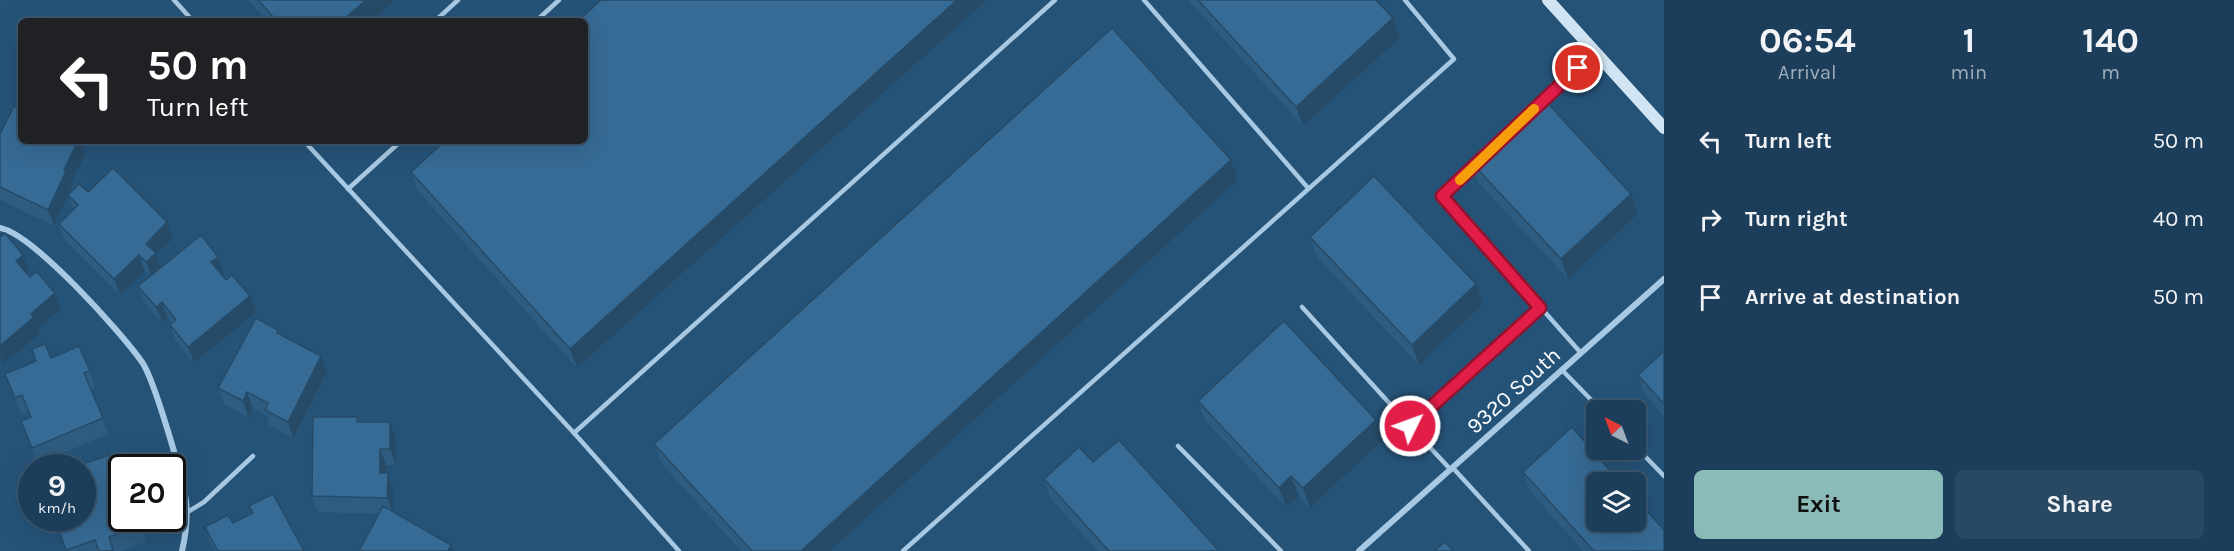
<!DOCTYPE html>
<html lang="en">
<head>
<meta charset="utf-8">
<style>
  body { margin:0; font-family:Karla,sans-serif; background:#294963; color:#f1f3f6; height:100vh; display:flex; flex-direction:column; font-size:22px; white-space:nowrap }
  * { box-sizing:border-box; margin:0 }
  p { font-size:20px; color:#a0aebb }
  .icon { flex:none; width:33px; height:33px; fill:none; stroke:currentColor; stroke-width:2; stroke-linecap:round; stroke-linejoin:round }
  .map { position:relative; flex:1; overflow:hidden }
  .panel { display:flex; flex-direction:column; background:#1c3e5a; width:570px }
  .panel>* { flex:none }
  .hud { position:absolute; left:18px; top:18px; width:570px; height:126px; border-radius:9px; box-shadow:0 6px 24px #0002,0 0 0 2px #3a5770; background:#202124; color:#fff; overflow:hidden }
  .needle { width:39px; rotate:318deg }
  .controls { position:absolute; left:1586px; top:400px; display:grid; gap:12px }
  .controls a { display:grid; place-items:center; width:60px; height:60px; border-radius:9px; background:#1c3e5a; box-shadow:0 6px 24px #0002,0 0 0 2px #3a5770; font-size:30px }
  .speed { position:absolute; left:18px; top:454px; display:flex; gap:12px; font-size:30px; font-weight:700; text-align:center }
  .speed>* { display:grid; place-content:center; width:78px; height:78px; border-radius:50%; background:#1c3e5a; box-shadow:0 6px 24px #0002,0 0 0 2px #3a5770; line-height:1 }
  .speed small { font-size:15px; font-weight:400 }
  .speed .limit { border:3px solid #111; border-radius:9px; background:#fff; color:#111 }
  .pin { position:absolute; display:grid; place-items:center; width:51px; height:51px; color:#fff; margin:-26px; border:3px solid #fff; border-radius:50%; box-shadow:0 2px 6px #0007 }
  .me { position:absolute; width:66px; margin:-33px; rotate:48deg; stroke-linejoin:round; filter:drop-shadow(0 0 4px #0008) }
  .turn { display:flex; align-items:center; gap:21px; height:126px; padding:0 30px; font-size:27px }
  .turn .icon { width:78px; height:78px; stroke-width:2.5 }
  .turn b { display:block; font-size:42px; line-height:51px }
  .eta { display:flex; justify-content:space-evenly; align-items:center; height:102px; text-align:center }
  .eta b { font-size:36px; font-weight:700; line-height:42px }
  .cta { display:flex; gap:12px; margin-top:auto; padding:12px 30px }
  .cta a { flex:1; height:69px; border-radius:9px; background:#8bbbb9; color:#111; font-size:24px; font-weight:700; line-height:69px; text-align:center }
  .cta a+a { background:#294963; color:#f1f3f6 }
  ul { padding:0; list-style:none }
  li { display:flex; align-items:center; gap:18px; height:78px; padding:0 30px }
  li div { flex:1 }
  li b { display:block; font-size:22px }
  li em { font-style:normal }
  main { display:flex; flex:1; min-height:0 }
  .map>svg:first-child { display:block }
</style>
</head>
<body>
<main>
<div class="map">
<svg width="1664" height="551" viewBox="0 0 1664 551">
  <rect width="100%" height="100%" fill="#255378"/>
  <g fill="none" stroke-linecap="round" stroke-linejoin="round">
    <g stroke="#a7c9e3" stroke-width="4.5">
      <polyline points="174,0 193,21"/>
      <polyline points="1144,0 1308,188"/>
      <polyline points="435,21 458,0"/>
      <polyline points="536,21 559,0"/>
      <polyline points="1540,103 1595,52"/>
      <polyline points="304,141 574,433 1055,0"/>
      <polyline points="1477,163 1442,196 1581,353"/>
      <polyline points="348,189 401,141"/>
      <polyline points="1302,307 1410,426"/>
      <polyline points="1562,370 1602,411"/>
      <polyline points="574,433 679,551"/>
      <polyline points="1178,446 1281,551"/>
      <polyline points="1635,446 1664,476"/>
      <polyline points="1453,468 1529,551"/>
      <polyline points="1451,470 1410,426 1541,308"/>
      <polyline points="186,513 204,502 253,456"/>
      <polyline points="903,551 1454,59 1405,0"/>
    </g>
    <g stroke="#a7c9e3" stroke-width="6">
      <path d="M 0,228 C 33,234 121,332 142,362 C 154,379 183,478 186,501 C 188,519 186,534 182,551"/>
      <polyline points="1359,551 1664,279"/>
    </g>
    <polyline stroke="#d0e4f3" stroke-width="12" points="1548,0 1664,128"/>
  </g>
  <g fill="#2e5c80">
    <polygon points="248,0 395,0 371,21 267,21"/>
    <polygon points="601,0 987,0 577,368 418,191 411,172"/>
    <polygon points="1188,0 1376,0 1400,38 1303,126"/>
    <polygon points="0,134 21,141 81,141 86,154 71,184 72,187 69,194 88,192 167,222 173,239 156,255 161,268 224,273 222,275 226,280 250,296 256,312 194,363 176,341 170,325 172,323 168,318 162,323 144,302 138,286 150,276 145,271 120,295 65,240 59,224 74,210 68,195 54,226 0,200"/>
    <polygon points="1471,162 1638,214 1568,279 1478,182"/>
    <polygon points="1238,180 830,551 741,551 662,464 654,444"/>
    <polygon points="1310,237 1483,304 1419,365 1317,257"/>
    <polygon points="278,330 280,334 327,372 293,438 270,426 267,416 253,408 248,417 224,404 218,388"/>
    <polygon points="32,349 51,358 90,371 95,387 91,389 108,434 38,464 21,421 30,417 28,411 21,414 5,374 36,361"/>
    <polygon points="1664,351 1664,416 1645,395 1638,375"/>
    <polygon points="1198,401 1383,440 1310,508 1299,496 1286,507 1205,420"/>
    <polygon points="357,417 359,422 390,422 396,438 396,465 386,465 386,473 388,473 393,489 393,512 379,514 318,512 312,496"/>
    <polygon points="1093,462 1219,551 1098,551 1051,499 1044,479"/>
    <polygon points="1523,472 1664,551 1583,551 1530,491"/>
    <polygon points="249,506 304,551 215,551 211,543 205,527 233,523 252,513"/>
    <polygon points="55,519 138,519 147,542 121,551 67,551"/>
  </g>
  <g fill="#264b68">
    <polygon points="366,0 395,0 371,21 342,21"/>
    <polygon points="957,0 987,0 577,368 570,349"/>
    <polygon points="1393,18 1400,38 1303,126 1296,107"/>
    <polygon points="78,141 81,141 86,154 71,184 72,187 54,226 48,210 64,170"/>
    <polygon points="1231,160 1238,180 830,551 801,551"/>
    <polygon points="1631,194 1638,214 1568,279 1561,259"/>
    <polygon points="167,222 173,239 156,255 161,269 152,278 146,262 146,244"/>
    <polygon points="23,255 29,271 22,277 16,261"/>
    <polygon points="139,255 145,271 120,295 114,279"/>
    <polygon points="218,257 224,273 217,278 211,262"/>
    <polygon points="1476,284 1483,304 1419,365 1412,345"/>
    <polygon points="55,293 61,309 38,328 40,333 4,364 0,354 0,346 31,314"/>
    <polygon points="250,296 256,312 194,363 188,347"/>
    <polygon points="162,302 168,318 162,323 156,307"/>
    <polygon points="321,356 327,372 293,438 288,422"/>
    <polygon points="247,392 253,408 248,417 243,401"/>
    <polygon points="1376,420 1383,440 1310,508 1303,488"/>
    <polygon points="390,422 396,438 396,465 390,449"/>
    <polygon points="380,449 386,465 386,489 380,473"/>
    <polygon points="388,473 393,489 393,514 387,498"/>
    <polygon points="1291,476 1299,496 1286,507 1279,488"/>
    <polygon points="451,545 454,551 448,551"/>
  </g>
  <g fill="#366b95" stroke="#264b68" stroke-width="1.5">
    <polygon points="258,0 366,0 342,21 277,21"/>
    <polygon points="601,0 957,0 570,349 411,172 445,141 585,141 585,21 578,21"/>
    <polygon points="1198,0 1376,0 1393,18 1296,107"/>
    <polygon points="1112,28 1231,160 801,551 752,551 654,444"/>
    <polygon points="1542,97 1631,194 1561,259 1471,162"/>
    <polygon points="14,106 21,110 21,141 78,141 64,170 66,171 48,210 0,187 0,134"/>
    <polygon points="113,168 167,222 146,244 156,253 146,262 139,255 114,279 59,224 78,205 68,195 79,184 88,192"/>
    <polygon points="1374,176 1476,284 1412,345 1310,237"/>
    <polygon points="5,233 23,255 16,261 30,277 37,272 55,293 31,314 34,317 0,346 0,237"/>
    <polygon points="201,235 218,257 211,262 226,280 232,275 250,296 188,347 170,325 176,320 162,302 156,307 138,286"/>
    <polygon points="256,318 278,330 277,333 321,356 288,422 265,410 268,403 247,392 243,401 218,388"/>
    <polygon points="1284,321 1376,420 1303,488 1291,476 1279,488 1198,401"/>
    <polygon points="45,344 51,358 79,346 90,371 84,373 103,418 32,448 21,421 31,417 22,395 15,398 5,374 36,361 32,349"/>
    <polygon points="1664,351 1664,404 1638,375"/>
    <polygon points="313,417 357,417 357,422 390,422 390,449 380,449 380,473 388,473 387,498 312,496"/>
    <polygon points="1572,427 1621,483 1596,483 1596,522 1635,522 1635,498 1664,530 1664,551 1594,551 1523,472"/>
    <polygon points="1119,440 1219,551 1109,551 1044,479 1079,447 1093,462"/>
    <polygon points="115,453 122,471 122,519 138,519 141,526 109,537 113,550 110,551 99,551 95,540 66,550 55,519 82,519 82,468 71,468"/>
    <polygon points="273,494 304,551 218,551 205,527 228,515 233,523 253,513 249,506"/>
    <polygon points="383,506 451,545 448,551 359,551"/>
    <polygon points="1445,542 1453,551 1434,551"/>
  </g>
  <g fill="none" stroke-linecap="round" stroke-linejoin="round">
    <defs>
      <polyline id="route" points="1410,426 1540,308 1442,196 1578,68"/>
    </defs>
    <use href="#route" stroke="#92132f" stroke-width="15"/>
    <use href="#route" stroke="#e11d48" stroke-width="10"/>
    <polyline stroke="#f59e0b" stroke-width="10" points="1460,180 1534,109"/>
  </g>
  <g text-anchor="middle" stroke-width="6" stroke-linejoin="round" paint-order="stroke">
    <g font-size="22" fill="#fff" stroke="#255378">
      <text transform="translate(1513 390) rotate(-42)" y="8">9320 South</text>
    </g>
  </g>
</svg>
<div class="controls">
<a><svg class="needle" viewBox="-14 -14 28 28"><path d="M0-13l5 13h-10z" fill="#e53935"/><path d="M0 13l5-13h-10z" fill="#a0aebb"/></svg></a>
<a><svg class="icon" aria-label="layers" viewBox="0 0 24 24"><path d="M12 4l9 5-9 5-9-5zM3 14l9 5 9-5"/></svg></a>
</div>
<div class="speed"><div>9<small>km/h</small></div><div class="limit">20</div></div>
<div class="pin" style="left:1578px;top:68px;background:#d93025"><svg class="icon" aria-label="arrive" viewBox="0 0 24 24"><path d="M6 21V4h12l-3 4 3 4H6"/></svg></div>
<svg class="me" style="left:1410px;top:426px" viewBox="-20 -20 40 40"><circle r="17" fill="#e11d48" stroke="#fff" stroke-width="3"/><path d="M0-11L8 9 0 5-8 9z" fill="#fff"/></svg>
<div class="hud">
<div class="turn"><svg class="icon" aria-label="left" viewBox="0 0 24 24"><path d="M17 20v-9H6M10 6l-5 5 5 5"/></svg><div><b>50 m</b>Turn left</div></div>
</div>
</div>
<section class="panel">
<div class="eta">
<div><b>06:54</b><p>Arrival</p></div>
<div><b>1</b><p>min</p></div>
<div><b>140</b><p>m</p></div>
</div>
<ul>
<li><svg class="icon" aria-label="left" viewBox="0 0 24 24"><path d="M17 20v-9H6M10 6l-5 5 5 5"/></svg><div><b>Turn left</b></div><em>50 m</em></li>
<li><svg class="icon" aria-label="right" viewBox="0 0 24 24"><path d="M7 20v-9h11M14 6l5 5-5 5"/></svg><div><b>Turn right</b></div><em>40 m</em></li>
<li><svg class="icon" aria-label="arrive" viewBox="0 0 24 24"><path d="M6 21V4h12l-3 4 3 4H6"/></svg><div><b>Arrive at destination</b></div><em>50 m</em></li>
</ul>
<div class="cta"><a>Exit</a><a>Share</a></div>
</section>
</main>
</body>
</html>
